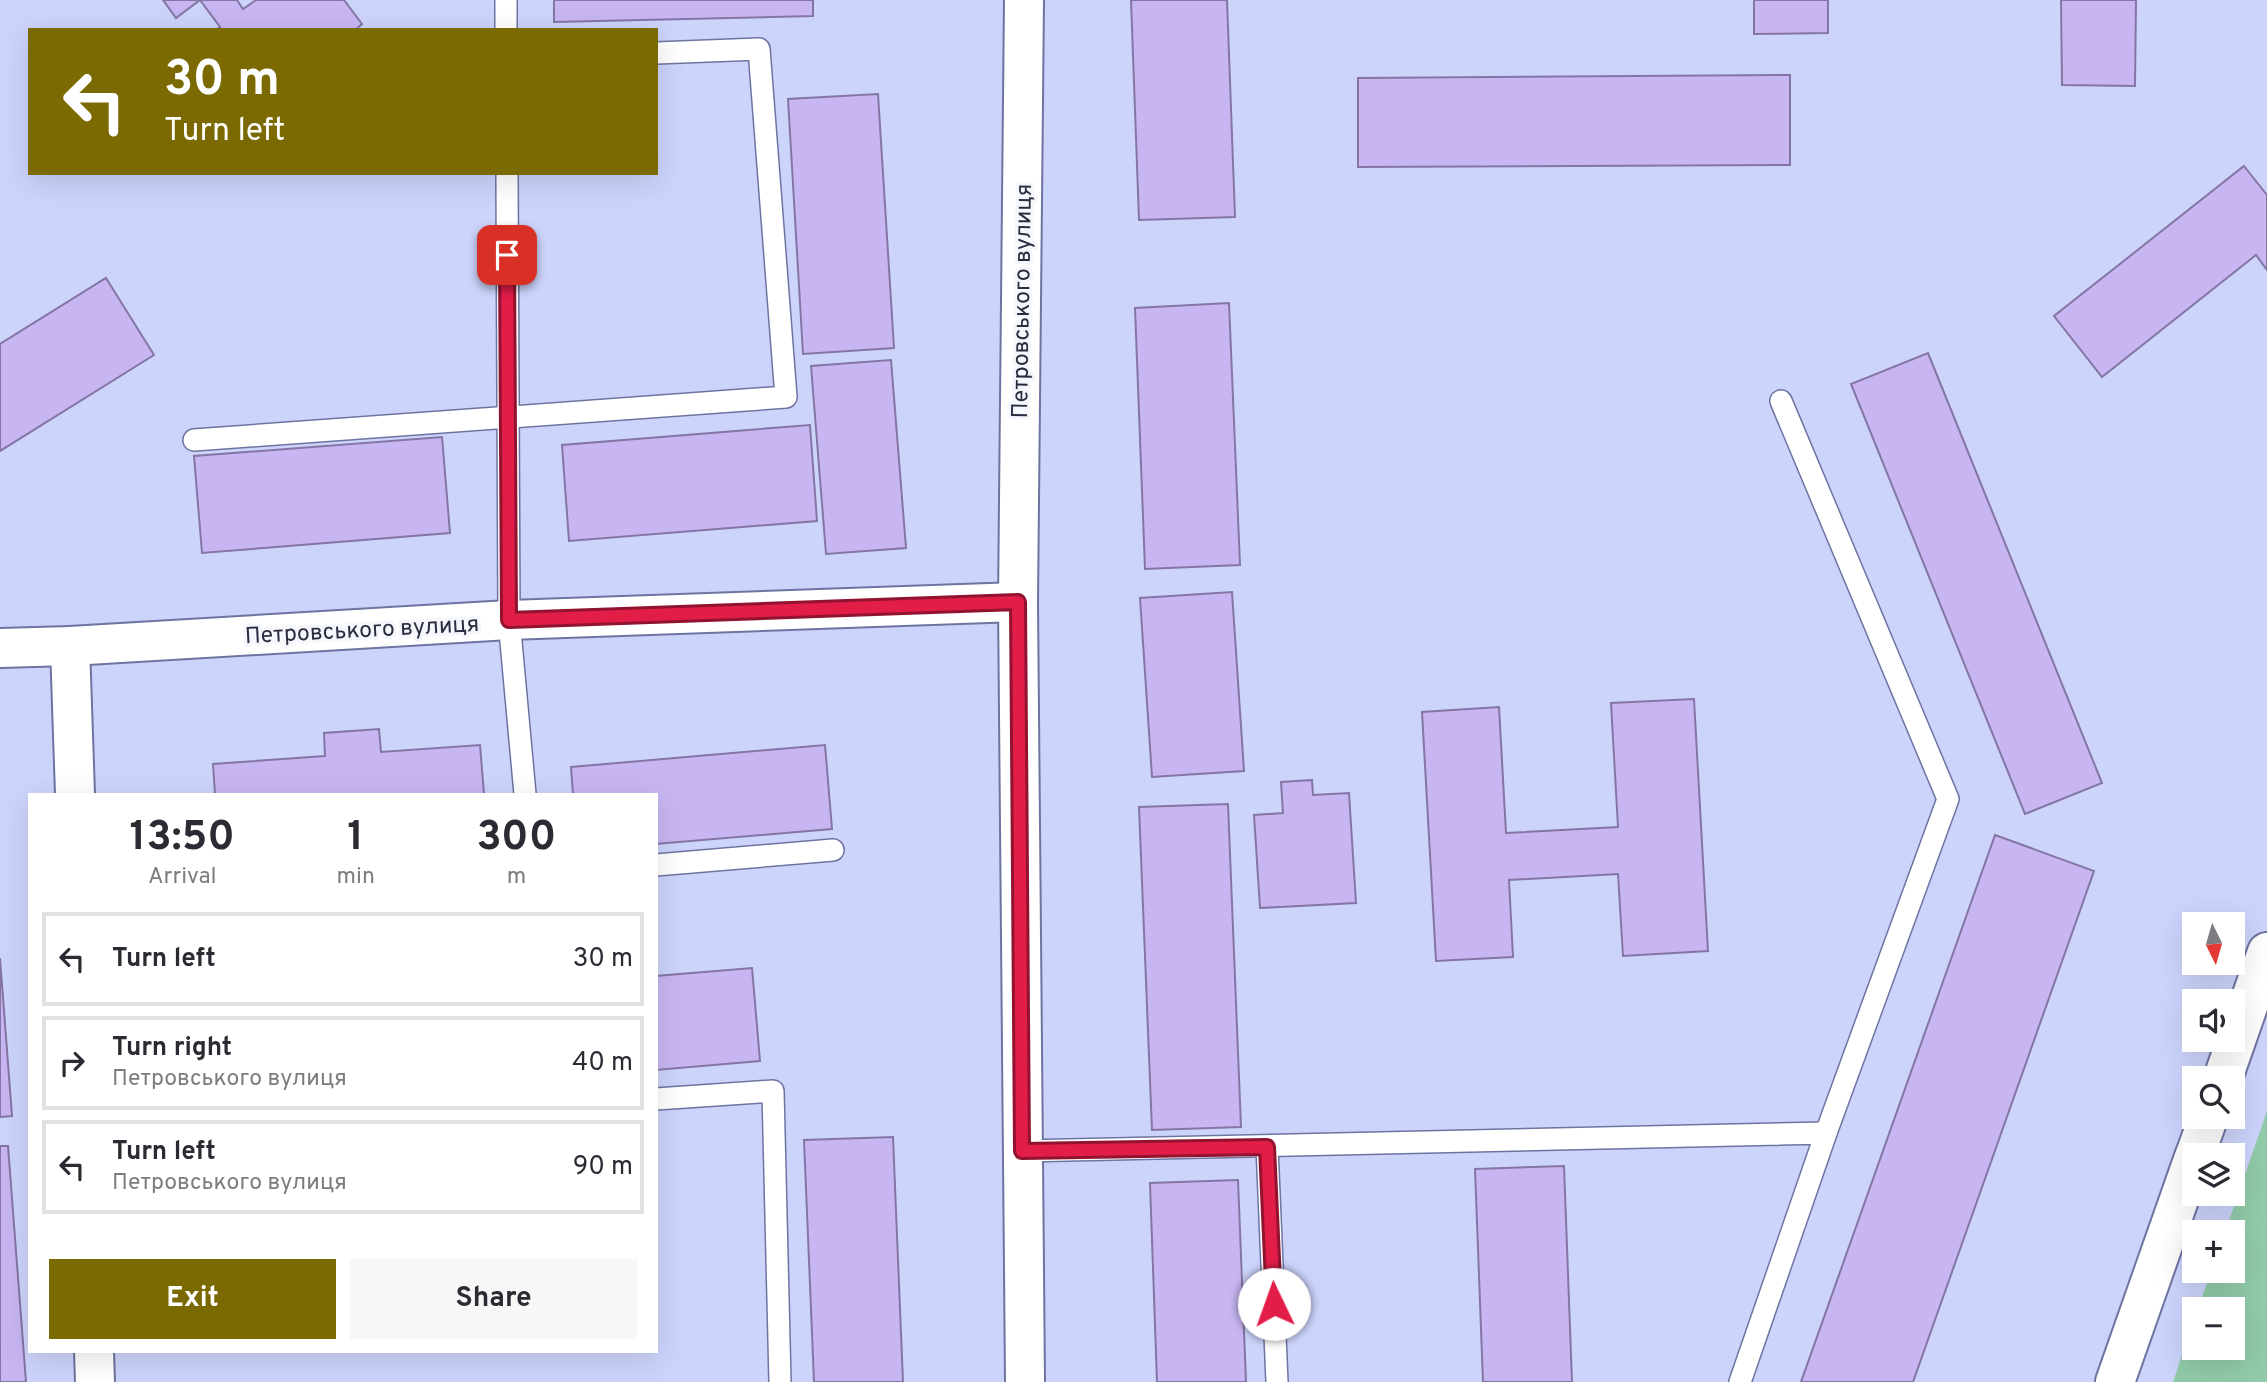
<!DOCTYPE html>
<html lang="en">
<head>
<meta charset="utf-8">
<style>
  body { margin:0; font-family:Overpass,sans-serif; background:#f7f7f7; color:#2b2b33; height:100vh; display:flex; flex-direction:column; font-size:26px; white-space:nowrap }
  * { box-sizing:border-box; margin:0 }
  p { font-size:23px; color:#7c7c81 }
  .icon { flex:none; width:38px; height:38px; fill:none; stroke:currentColor; stroke-width:2; stroke-linecap:round; stroke-linejoin:round }
  .map { position:relative; flex:1; overflow:hidden }
  .details { position:absolute; left:28px; top:793px; width:630px; height:560px; display:flex; flex-direction:column; background:#fff; border-radius:0px; box-shadow:0 7px 28px #0002 }
  .details>* { flex:none }
  .top-card { position:absolute; left:28px; top:28px; width:630px; height:147px; border-radius:0px; box-shadow:0 7px 28px #0002; background:#7b6a01; color:#fff; overflow:hidden }
  .needle { width:46px; rotate:175deg }
  .fabs { position:absolute; left:2182px; top:912px; display:grid; gap:14px }
  .fabs a { display:grid; place-items:center; width:63px; height:63px; border-radius:0px; background:#fff; box-shadow:0 7px 28px #0002; font-size:35px }
  .pin { position:absolute; display:grid; place-items:center; width:60px; height:60px; color:#fff; margin:-30px; border-radius:14px; box-shadow:0 4px 10px #0006 }
  .me { position:absolute; width:77px; margin:-38px; rotate:357deg; stroke-linejoin:round; filter:drop-shadow(0 0 5px #0008) }
  .turn { display:flex; align-items:center; gap:24px; height:147px; padding:0 21px; font-size:32px }
  .turn .icon { width:91px; height:91px; stroke-width:2.5 }
  .turn b { display:block; font-size:49px; line-height:60px }
  .eta { display:flex; justify-content:space-evenly; align-items:center; height:119px; text-align:center }
  .eta b { font-size:42px; font-weight:700; line-height:49px }
  .action { display:flex; gap:14px; margin-top:auto; padding:14px 21px }
  .action a { flex:1; height:80px; border-radius:0px; background:#7b6a01; color:#fff; font-size:28px; font-weight:700; line-height:80px; text-align:center }
  .action a+a { background:#f7f7f7; color:#2b2b33 }
  ul { padding:0; list-style:none }
  li { display:flex; align-items:center; gap:21px; height:94px; margin:0 14px 10px; padding:0 7px; border:4px solid #e1e1e2; border-radius:0px }
  li div { flex:1 }
  li b { display:block; font-size:26px }
  li em { font-style:normal }
  .map>svg:first-child { display:block }
</style>
</head>
<body>
<div class="map">
<svg width="2267" height="1382" viewBox="0 0 2267 1382">
  <rect width="100%" height="100%" fill="#cdd4fc"/>
  <polygon fill="#92cba9" points="2267,1111 2267,1382 2173,1382 2194,1319 2194,1348 2233,1348 2233,1309 2198,1309 2211,1271 2233,1270 2233,1232 2225,1232"/>
  <g fill="#c8b6f3" stroke="#8476a4" stroke-width="2">
    <polygon points="163,0 200,0 176,18"/>
    <polygon points="200,0 237,0 243,9 256,0 344,0 362,24 355,30 215,30 220,27"/>
    <polygon points="554,0 813,0 813,16 554,22"/>
    <polygon points="1131,0 1227,0 1235,217 1139,220"/>
    <polygon points="1754,0 1828,0 1828,33 1754,34"/>
    <polygon points="2061,0 2136,0 2135,86 2062,85"/>
    <polygon points="1790,75 1790,165 1358,167 1358,78"/>
    <polygon points="878,94 894,348 803,354 788,99"/>
    <polygon points="2244,166 2267,195 2267,270 2256,255 2102,377 2054,316"/>
    <polygon points="106,278 154,355 0,451 0,344"/>
    <polygon points="1229,303 1240,565 1145,569 1135,308"/>
    <polygon points="1928,353 2102,783 2025,814 1851,384"/>
    <polygon points="891,360 906,548 826,554 811,366"/>
    <polygon points="810,425 817,521 569,541 562,445"/>
    <polygon points="442,437 450,533 202,553 194,456"/>
    <polygon points="1232,592 1244,771 1152,777 1140,598"/>
    <polygon points="1694,699 1708,951 1623,956 1618,874 1509,880 1513,957 1436,961 1422,712 1499,707 1506,833 1618,827 1611,703"/>
    <polygon points="379,729 381,752 480,745 484,794 215,794 213,764 325,756 324,733"/>
    <polygon points="825,745 832,829 656,844 656,794 573,794 571,767"/>
    <polygon points="1312,780 1313,795 1349,793 1356,903 1260,908 1254,815 1283,813 1281,782"/>
    <polygon points="1228,804 1241,1127 1152,1130 1139,807"/>
    <polygon points="1995,835 2094,871 1913,1382 1801,1382"/>
    <polygon points="0,958 12,1116 0,1117"/>
    <polygon points="752,968 760,1061 656,1070 656,976"/>
    <polygon points="893,1137 903,1382 814,1382 804,1140"/>
    <polygon points="0,1146 8,1146 26,1382 0,1382"/>
    <polygon points="1564,1166 1572,1382 1483,1382 1475,1169"/>
    <polygon points="1238,1180 1246,1382 1157,1382 1150,1183"/>
  </g>
  <g fill="none" stroke-linecap="round" stroke-linejoin="round">
    <defs>
      <g id="lane">
        <polyline points="506,0 506,30"/>
        <polyline points="507,173 509,620 525,794"/>
        <polyline points="1781,401 1948,799 1826,1133"/>
        <polyline points="194,440 786,397 759,49 656,53"/>
        <polyline points="656,865 833,850"/>
        <polyline points="656,1099 773,1091 780,1382"/>
        <polyline points="1267,1147 1277,1382"/>
        <polyline points="1022,1151 1826,1133 1740,1382"/>
      </g>
      <g id="street">
        <polyline points="70,646 75,794"/>
        <polyline points="94,1351 95,1382"/>
      </g>
      <g id="secondary">
        <polyline points="1024,0 1018,602 1025,1382"/>
        <polyline points="0,648 70,646 509,620 1018,602"/>
        <polyline points="2223,1078 2267,952"/>
        <polyline points="2195,1155 2209,1116"/>
        <polyline points="2115,1382 2194,1157"/>
      </g>
    </defs>
    <use href="#lane" stroke="#6d74a1" stroke-width="24"/>
    <use href="#street" stroke="#6d74a1" stroke-width="42"/>
    <use href="#secondary" stroke="#6d74a1" stroke-width="42"/>
    <use href="#lane" stroke="#fff" stroke-width="21"/>
    <use href="#street" stroke="#fff" stroke-width="38"/>
    <use href="#secondary" stroke="#fff" stroke-width="38"/>
  </g>
  <g fill="none" stroke-linecap="round" stroke-linejoin="round">
    <defs>
      <polyline id="route" points="507,255 509,620 1018,602 1022,1151 1267,1147 1274,1304"/>
    </defs>
    <use href="#route" stroke="#92132f" stroke-width="18"/>
    <use href="#route" stroke="#e11d48" stroke-width="12"/>
  </g>
  <g text-anchor="middle" stroke-width="7" stroke-linejoin="round" paint-order="stroke">
    <g font-size="23" fill="#2a2d40" stroke="#f6f7fc">
      <text transform="translate(1021 301) rotate(-89)" y="8">Петровського вулиця</text>
      <text transform="translate(362 629) rotate(-3)" y="8">Петровського вулиця</text>
    </g>
  </g>
</svg>
<div class="fabs">
<a><svg class="needle" viewBox="-14 -14 28 28"><path d="M0-13l5 13h-10z" fill="#e53935"/><path d="M0 13l5-13h-10z" fill="#7c7c81"/></svg></a>
<a><svg class="icon" aria-label="sound" viewBox="0 0 24 24"><path d="M4 9h4l5-4v14l-5-4H4zM17 9q2 3 0 6"/></svg></a>
<a><svg class="icon" aria-label="search" viewBox="0 0 24 24"><circle cx="10" cy="10" r="6"/><path d="M15 15l6 6"/></svg></a>
<a><svg class="icon" aria-label="layers" viewBox="0 0 24 24"><path d="M12 4l9 5-9 5-9-5zM3 14l9 5 9-5"/></svg></a>
<a>+</a>
<a>−</a>
</div>
<div class="pin" style="left:507px;top:255px;background:#d93025"><svg class="icon" aria-label="arrive" viewBox="0 0 24 24"><path d="M6 21V4h12l-3 4 3 4H6"/></svg></div>
<svg class="me" style="left:1274px;top:1304px" viewBox="-20 -20 40 40"><circle r="19" fill="#fff"/><path d="M0-13L10 11 0 6-10 11z" fill="#e11d48"/></svg>
<div class="top-card">
<div class="turn"><svg class="icon" aria-label="left" viewBox="0 0 24 24"><path d="M17 20v-9H6M10 6l-5 5 5 5"/></svg><div><b>30 m</b>Turn left</div></div>
</div>
<section class="details">
<div class="eta">
<div><b>13:50</b><p>Arrival</p></div>
<div><b>1</b><p>min</p></div>
<div><b>300</b><p>m</p></div>
</div>
<ul>
<li><svg class="icon" aria-label="left" viewBox="0 0 24 24"><path d="M17 20v-9H6M10 6l-5 5 5 5"/></svg><div><b>Turn left</b></div><em>30 m</em></li>
<li><svg class="icon" aria-label="right" viewBox="0 0 24 24"><path d="M7 20v-9h11M14 6l5 5-5 5"/></svg><div><b>Turn right</b><p>Петровського вулиця</p></div><em>40 m</em></li>
<li><svg class="icon" aria-label="left" viewBox="0 0 24 24"><path d="M17 20v-9H6M10 6l-5 5 5 5"/></svg><div><b>Turn left</b><p>Петровського вулиця</p></div><em>90 m</em></li>
</ul>
<div class="action"><a>Exit</a><a>Share</a></div>
</section>
</div>
</body>
</html>
